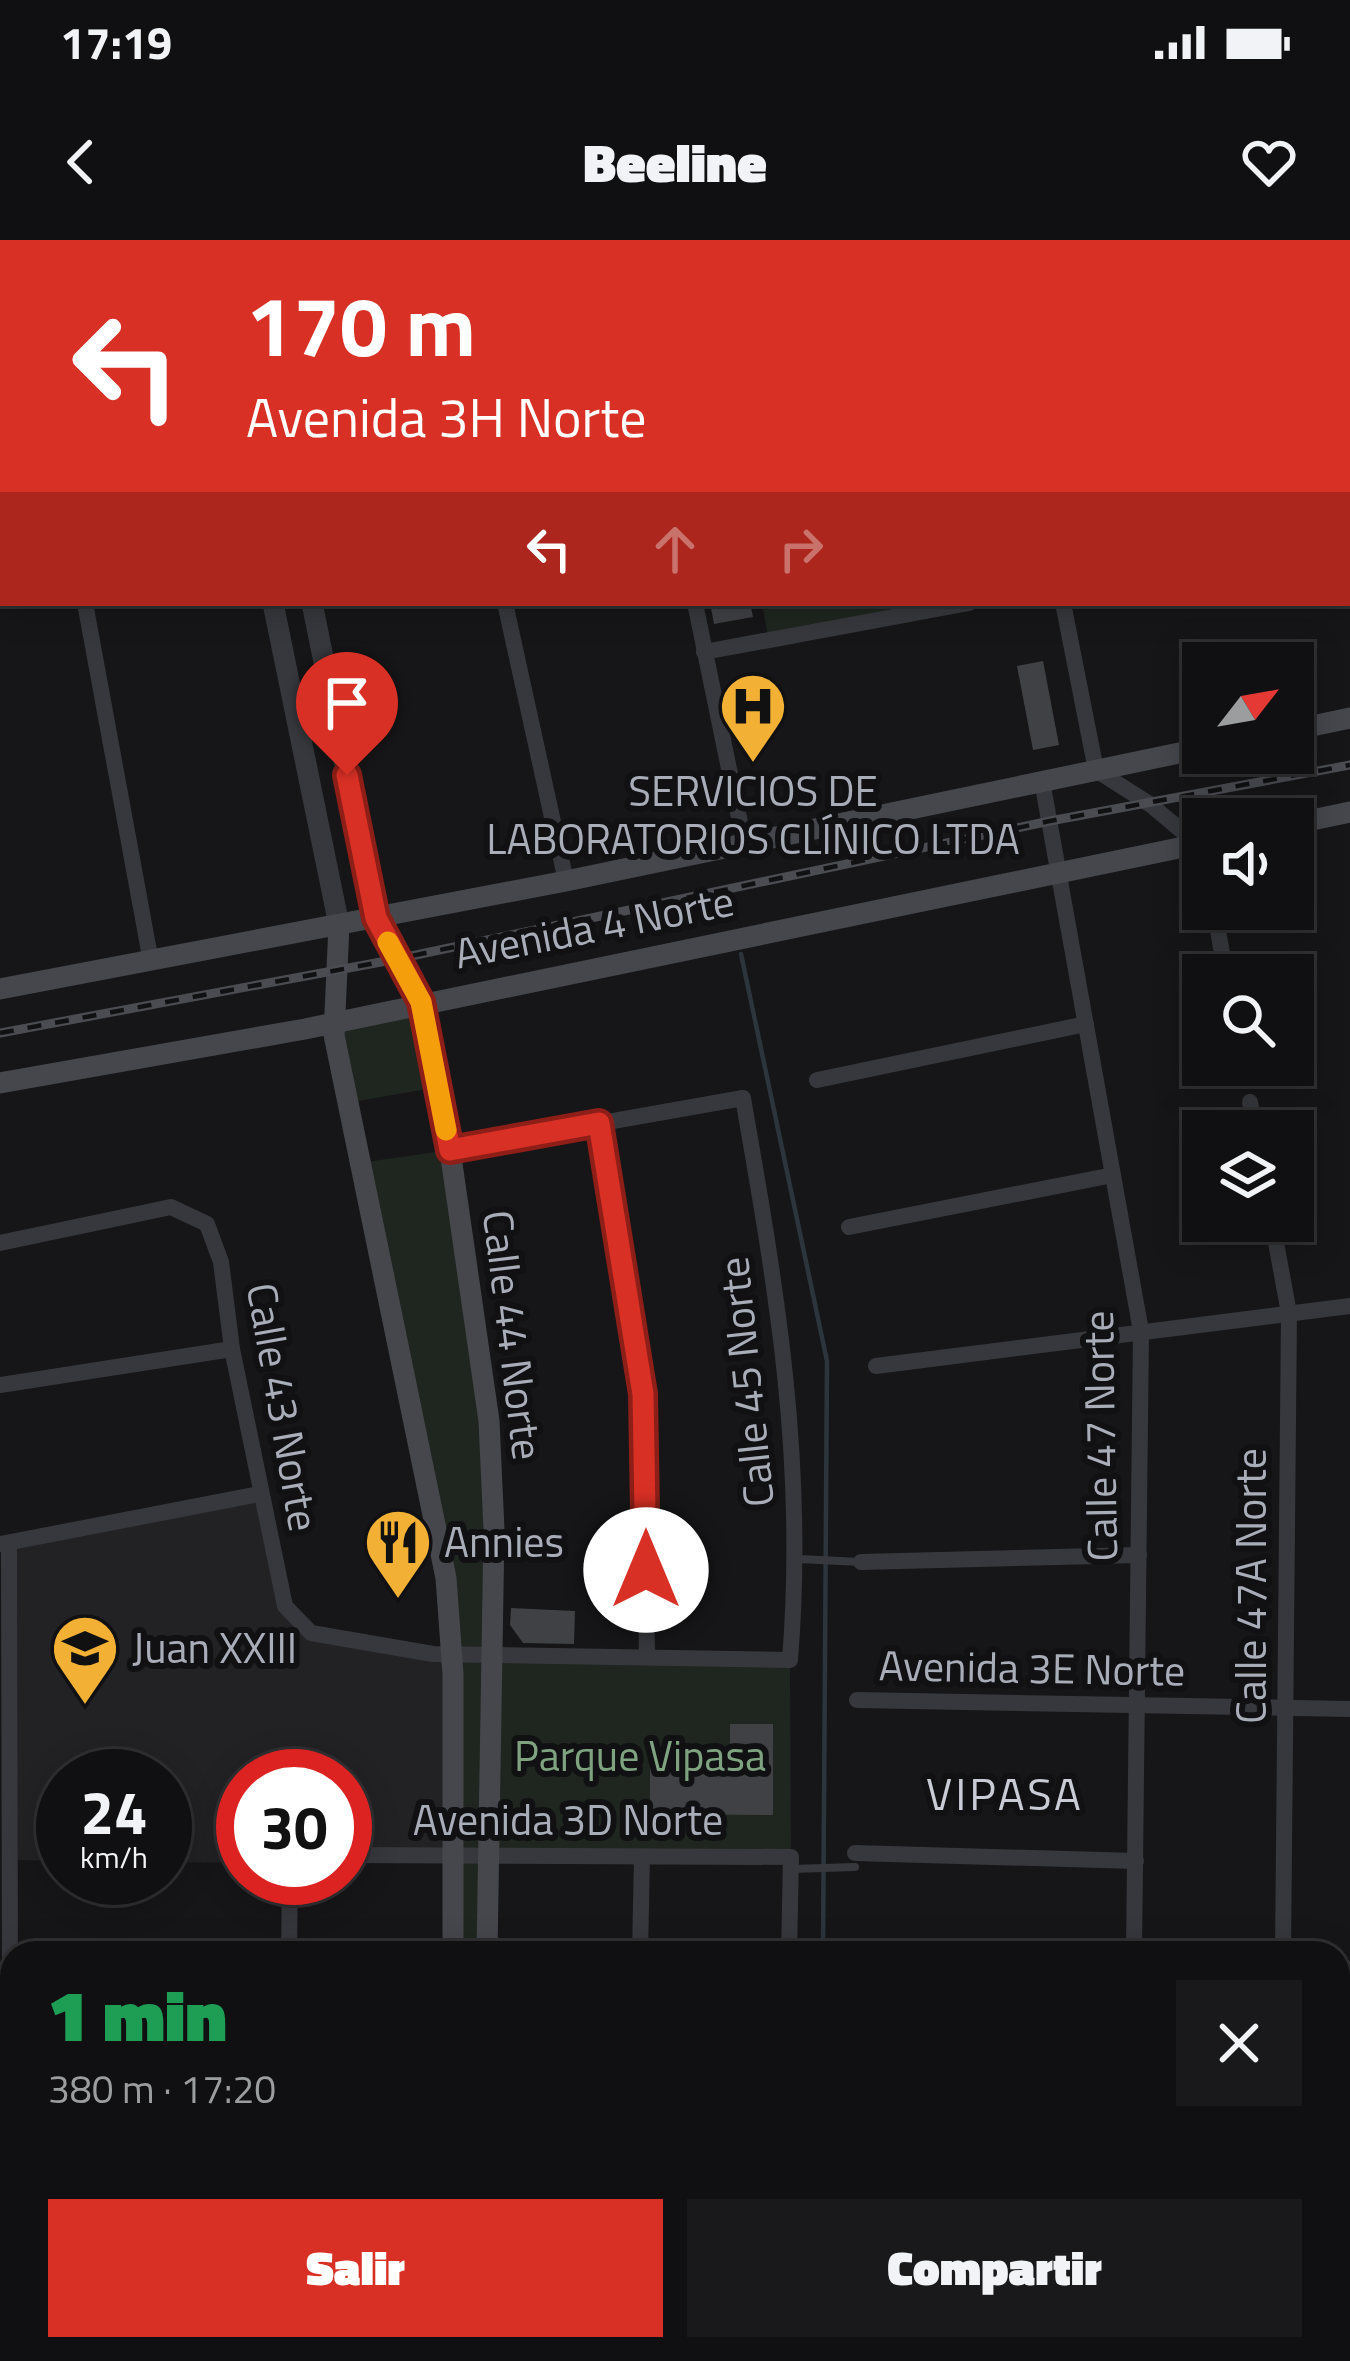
<!DOCTYPE html>
<html lang="es">
<head>
<meta charset="utf-8">
<style>
  body { margin:0; font-family:"Titillium Web",sans-serif; background:#19191b; color:#f1f3f6; height:100vh; display:flex; flex-direction:column; font-size:45px; white-space:nowrap }
  * { box-sizing:border-box; margin:0 }
  p { font-size:39px; color:#9c9d9f }
  .icon { flex:none; width:66px; height:66px; fill:none; stroke:currentColor; stroke-width:2; stroke-linecap:round; stroke-linejoin:round }
  .map { position:relative; flex:1; overflow:hidden }
  .drawer { position:absolute; left:0px; top:1701px; width:1350px; height:420px; display:flex; flex-direction:column; background:#101012; border-radius:36px 36px 0 0; box-shadow:0 6px 30px #0003,0 0 0 3px #303032 }
  .drawer>* { flex:none }
  .banner { position:absolute; left:0px; top:0px; width:1350px; height:366px; box-shadow:0 6px 30px #0003,0 0 0 3px #303032; background:#d93025; color:#fff; overflow:hidden }
  .needle { width:78px; rotate:59deg }
  .buttons { position:absolute; left:1182px; top:402px; display:grid; gap:24px }
  .buttons a { display:grid; place-items:center; width:132px; height:132px; border-radius:0px; background:#101012; box-shadow:0 6px 30px #0003,0 0 0 3px #303032; font-size:60px }
  .speed { position:absolute; left:36px; top:1509px; display:flex; gap:24px; font-size:60px; font-weight:700; text-align:center }
  .speed>* { display:grid; place-content:center; width:156px; height:156px; border-radius:50%; background:#101012; box-shadow:0 6px 30px #0003,0 0 0 3px #303032; line-height:1 }
  .speed small { font-size:30px; font-weight:400 }
  .speed .limit { border:18px solid #d22; background:#fff; color:#111 }
  .pin { position:absolute; display:grid; place-items:center; width:102px; height:102px; color:#fff; margin:-123px -51px; border-radius:50% 50% 50% 0; rotate:-45deg; box-shadow:0 0 12px #0007 }
  .pin .icon { rotate:45deg }
  .me { position:absolute; width:132px; margin:-66px; rotate:0deg; stroke-linejoin:round; filter:drop-shadow(0 0 9px #0008) }
  .turn { display:flex; align-items:center; gap:42px; height:252px; padding:0 48px; font-size:54px }
  .turn .icon { width:156px; height:156px; stroke-width:2.5 }
  .turn b { display:block; font-size:84px; line-height:102px }
  .lanes { display:flex; align-items:center; height:114px; padding:0 48px; background:#0003; justify-content:center; gap:60px; direction:ltr }
  .lanes .off { opacity:.35 }
  .round { display:grid; place-items:center; flex:none; width:126px; height:126px; border-radius:0px; background:#19191b }
  .summary { display:flex; align-items:center; justify-content:space-between; height:204px; padding:0 48px }
  h1 { font-size:72px; font-weight:800; line-height:90px; color:#1e9e55 }
  .action { display:flex; gap:24px; margin-top:auto; padding:24px 48px }
  .action a { flex:1; height:138px; border-radius:0px; background:#d93025; color:#fff; font-size:48px; font-weight:800; line-height:138px; text-align:center }
  .action a+a { background:#19191b; color:#f1f3f6 }
  .status { display:flex; justify-content:space-between; align-items:center; height:84px; padding:0 60px; background:#101012; direction:ltr }
  .status svg { height:33px; fill:currentColor }
  header { display:flex; justify-content:space-between; align-items:center; height:156px; padding:0 48px; background:#101012; font-size:54px; font-weight:800 }
  .map>svg:first-child { display:block }
</style>
</head>
<body>
<div class="status"><b>17:19</b><svg viewBox="0 0 49 12"><path d="M0 12V9h3v3zM5 12V6h3v6zM10 12V3h3v9zM15 12V0h3v12zM26 1h20v11H26zM47 4h2v5h-2z"/></svg></div>
<header><svg class="icon" aria-label="back" viewBox="0 0 24 24"><path d="M15 5l-7 7 7 7"/></svg>Beeline<svg class="icon" aria-label="heart" viewBox="0 0 24 24"><path d="M12 20l-8-8c-3-5 5-10 8-4 3-6 11-1 8 4z"/></svg></header>
<div class="map">
<svg width="1350" height="2121" viewBox="0 0 1350 2121">
  <rect width="100%" height="100%" fill="#161618"/>
  <polygon fill="#222225" points="259,1254 297,1382 453,1414 456,1616 345,1615 345,1536 243,1536 243,1623 165,1622 165,1536 63,1536 63,1621 13,1620 9,1303"/>
  <g fill="#1e261f">
    <polygon points="1002,0 1319,0 1304,3"/>
    <polygon points="762,363 933,363 768,396"/>
    <polygon points="421,762 438,847 347,863 334,795"/>
    <polygon points="450,910 489,1181 489,1415 790,1420 791,1617 491,1616 487,1713 453,1713 453,1434 359,923"/>
  </g>
  <g fill="none" stroke-linecap="round" stroke-linejoin="round">
    <g stroke="#2c353c" stroke-width="4.5">
      <polyline points="741,714 827,1121 823,1713"/>
      <polyline points="821,2121 821,2109"/>
    </g>
  </g>
  <g fill="#404145">
    <polygon points="710,363 750,363 753,377 714,384"/>
    <polygon points="1043,421 1059,505 1033,510 1017,426"/>
    <polygon points="511,1368 575,1371 574,1404 523,1403 510,1385"/>
    <polygon points="730,1484 773,1484 773,1575 650,1574 650,1518 730,1519"/>
  </g>
  <g fill="none" stroke-linecap="round" stroke-linejoin="round">
    <g stroke="#37383d" stroke-width="8">
      <polyline points="798,1319 861,1322"/>
      <polyline points="791,1629 855,1627"/>
    </g>
    <g stroke="#37383d" stroke-width="16">
      <polyline points="433,0 433,3"/>
      <polyline points="621,0 622,3"/>
      <polyline points="808,0 809,3"/>
      <polyline points="992,0 993,3"/>
      <polyline points="1347,121 1350,120"/>
      <polyline points="0,187 3,187"/>
      <polyline points="1347,292 1350,292"/>
      <polyline points="85,363 151,722"/>
      <polyline points="505,363 566,641"/>
      <polyline points="695,363 744,602"/>
      <polyline points="1063,363 1096,530 1151,565 1203,609"/>
      <polyline points="704,412 969,363"/>
      <polyline points="1042,541 1141,1091 1134,1713"/>
      <polyline points="1214,669 1226,735"/>
      <polyline points="817,840 1086,784"/>
      <polyline points="1250,862 1255,891"/>
      <polyline points="599,883 643,1154 647,1416"/>
      <polyline points="1272,981 1289,1073 1283,1713"/>
      <polyline points="849,987 1113,935"/>
      <path d="M 0,1003 L 171,967 L 207,984 L 221,1022 L 232,1109 L 285,1366 L 311,1393 L 433,1414 L 790,1420 C 806,1221 777,1053 743,858 L 450,910"/>
      <polyline points="876,1126 1350,1066"/>
      <polyline points="0,1145 232,1109"/>
      <polyline points="9,1303 10,1746"/>
      <polyline points="1,1304 259,1254"/>
      <polyline points="861,1322 1139,1315"/>
      <polyline points="857,1460 1350,1469"/>
      <polyline points="855,1613 1136,1621"/>
      <polyline points="345,1615 791,1617 789,1713"/>
      <polyline points="289,1713 290,1638"/>
      <polyline points="640,1713 642,1617"/>
      <polyline points="1338,1780 1350,1781"/>
      <polyline points="0,1891 12,1891"/>
      <polyline points="0,2044 12,2044"/>
      <polyline points="1281,2109 1281,2121"/>
      <polyline points="1130,2121 1131,2109"/>
    </g>
    <g stroke="#37383d" stroke-width="21">
      <polyline points="197,0 198,3"/>
      <polyline points="238,0 239,3"/>
      <polyline points="0,2 13,0"/>
      <polyline points="273,363 339,685"/>
      <polyline points="312,363 376,678"/>
    </g>
    <g stroke="#45474d" stroke-width="21">
      <polyline points="1293,490 1350,478"/>
      <polyline points="1293,584 1350,572"/>
      <polyline points="376,678 421,762 450,910 489,1181 494,1290 487,1713"/>
      <polyline points="339,685 334,795 446,1338 453,1434 453,1713"/>
      <polyline points="0,749 566,641 1203,508"/>
      <polyline points="0,843 305,789 1203,603"/>
      <polyline points="442,2121 442,2109"/>
      <polyline points="476,2121 476,2109"/>
    </g>
    <defs>
      <polyline id="rail" points="0,793 397,719 1050,581 1350,525"/>
    </defs>
    <use href="#rail" stroke="#4a4c52" stroke-width="9"/>
    <use href="#rail" stroke="#111113" stroke-width="4.5" stroke-dasharray="14" stroke-linecap="butt"/>
  </g>
  <g fill="none" stroke-linecap="round" stroke-linejoin="round">
    <defs>
      <polyline id="route" points="347,535 376,678 421,762 450,910 599,883 643,1154 646,1330"/>
    </defs>
    <use href="#route" stroke="#8d1f18" stroke-width="30"/>
    <use href="#route" stroke="#d93025" stroke-width="21"/>
    <polyline stroke="#f59e0b" stroke-width="21" points="388,702 421,762 446,890"/>
  </g>
  <defs>
    <symbol id="hospital-pin" viewBox="-11 -11 22 30"><path d="M0 17L-7.5 6A9.5 9.5 0 1 1 7.5 6Z" fill="#f2b134" stroke="#111113"/><path d="M-5-5h3v3.5h4V-5h3V5h-3V1.5h-4V5h-3Z" fill="#111"/></symbol>
    <symbol id="restaurant-pin" viewBox="-11 -11 22 30"><path d="M0 17L-7.5 6A9.5 9.5 0 1 1 7.5 6Z" fill="#f2b134" stroke="#111113"/><path d="M-5-6h1v4h1v-4h1v4h1v-4h1v5L-1.5 .5V6h-2V.5L-5-1ZM5-6V6H3V1.5H1.5Q1.5-4 5-6Z" fill="#111"/></symbol>
    <symbol id="school-pin" viewBox="-11 -11 22 30"><path d="M0 17L-7.5 6A9.5 9.5 0 1 1 7.5 6Z" fill="#f2b134" stroke="#111113"/><path d="M0-5L7-2L0 1L-7-2ZM-4 1L0 2.5L4 1V4Q0 6-4 4Z" fill="#111"/></symbol>
  </defs>
  <g fill-rule="evenodd">
    <use href="#hospital-pin" x="715" y="428" width="76" height="104"/>
    <use href="#restaurant-pin" x="360" y="1264" width="76" height="104"/>
    <use href="#school-pin" x="47" y="1370" width="76" height="104"/>
  </g>
  <g text-anchor="middle" stroke-width="12" stroke-linejoin="round" paint-order="stroke">
    <g font-size="42" fill="#a8adb8" stroke="#111113" text-anchor="start">
      <text x="753" y="566" text-anchor="middle">SERVICIOS DE<tspan x="753" dy="48">LABORATORIOS CLÍNICO LTDA</tspan></text>
      <text x="444" y="1317">Annies</text>
      <text x="132" y="1423">Juan XXIII</text>
    </g>
    <g font-size="42" fill="#a8adb8" stroke="#111113">
      <text transform="translate(594 687) rotate(-11)" y="15">Avenida 4 Norte</text>
      <text transform="translate(513 1095) rotate(83)" y="15">Calle 44 Norte</text>
      <text transform="translate(746 1142) rotate(-96)" y="15">Calle 45 Norte</text>
      <text transform="translate(283 1167) rotate(80)" y="15">Calle 43 Norte</text>
      <text transform="translate(1100 1196) rotate(-91)" y="15">Calle 47 Norte</text>
      <text transform="translate(1251 1346) rotate(-90)" y="15">Calle 47A Norte</text>
      <text transform="translate(1032 1428) rotate(1)" y="15">Avenida 3E Norte</text>
      <text x="568" y="1595">Avenida 3D Norte</text>
    </g>
    <g font-size="42" fill="#7fa381" stroke="#111113">
      <text x="640" y="1531">Parque Vipasa</text>
    </g>
    <g font-size="45" letter-spacing="3" fill="#c9ccd4" stroke="#111113">
      <text x="1005" y="1570">VIPASA</text>
    </g>
  </g>
</svg>
<div class="buttons">
<a><svg class="needle" viewBox="-14 -14 28 28"><path d="M0-13l5 13h-10z" fill="#e53935"/><path d="M0 13l5-13h-10z" fill="#9c9d9f"/></svg></a>
<a><svg class="icon" aria-label="sound" viewBox="0 0 24 24"><path d="M4 9h4l5-4v14l-5-4H4zM17 9q2 3 0 6"/></svg></a>
<a><svg class="icon" aria-label="search" viewBox="0 0 24 24"><circle cx="10" cy="10" r="6"/><path d="M15 15l6 6"/></svg></a>
<a><svg class="icon" aria-label="layers" viewBox="0 0 24 24"><path d="M12 4l9 5-9 5-9-5zM3 14l9 5 9-5"/></svg></a>
</div>
<div class="speed"><div>24<small>km/h</small></div><div class="limit">30</div></div>
<div class="pin" style="left:347px;top:535px;background:#d93025"><svg class="icon" aria-label="arrive" viewBox="0 0 24 24"><path d="M6 21V4h12l-3 4 3 4H6"/></svg></div>
<svg class="me" style="left:646px;top:1330px" viewBox="-20 -20 40 40"><circle r="19" fill="#fff"/><path d="M0-13L10 11 0 6-10 11z" fill="#d93025"/></svg>
<div class="banner">
<div class="turn"><svg class="icon" aria-label="left" viewBox="0 0 24 24"><path d="M17 20v-9H6M10 6l-5 5 5 5"/></svg><div><b>170 m</b>Avenida 3H Norte</div></div>
<div class="lanes"><svg class="icon" aria-label="left" viewBox="0 0 24 24"><path d="M17 20v-9H6M10 6l-5 5 5 5"/></svg><svg class="icon off" aria-label="ahead" viewBox="0 0 24 24"><path d="M12 20V5M6 11l6-6 6 6"/></svg><svg class="icon off" aria-label="right" viewBox="0 0 24 24"><path d="M7 20v-9h11M14 6l5 5-5 5"/></svg></div>
</div>
<section class="drawer">
<div class="summary"><div><h1>1 min</h1><p>380 m · 17:20</p></div><a class="round"><svg class="icon" aria-label="close" viewBox="0 0 24 24"><path d="M6 6l12 12M18 6L6 18"/></svg></a></div>
<div class="action"><a>Salir</a><a>Compartir</a></div>
</section>
</div>
</body>
</html>
